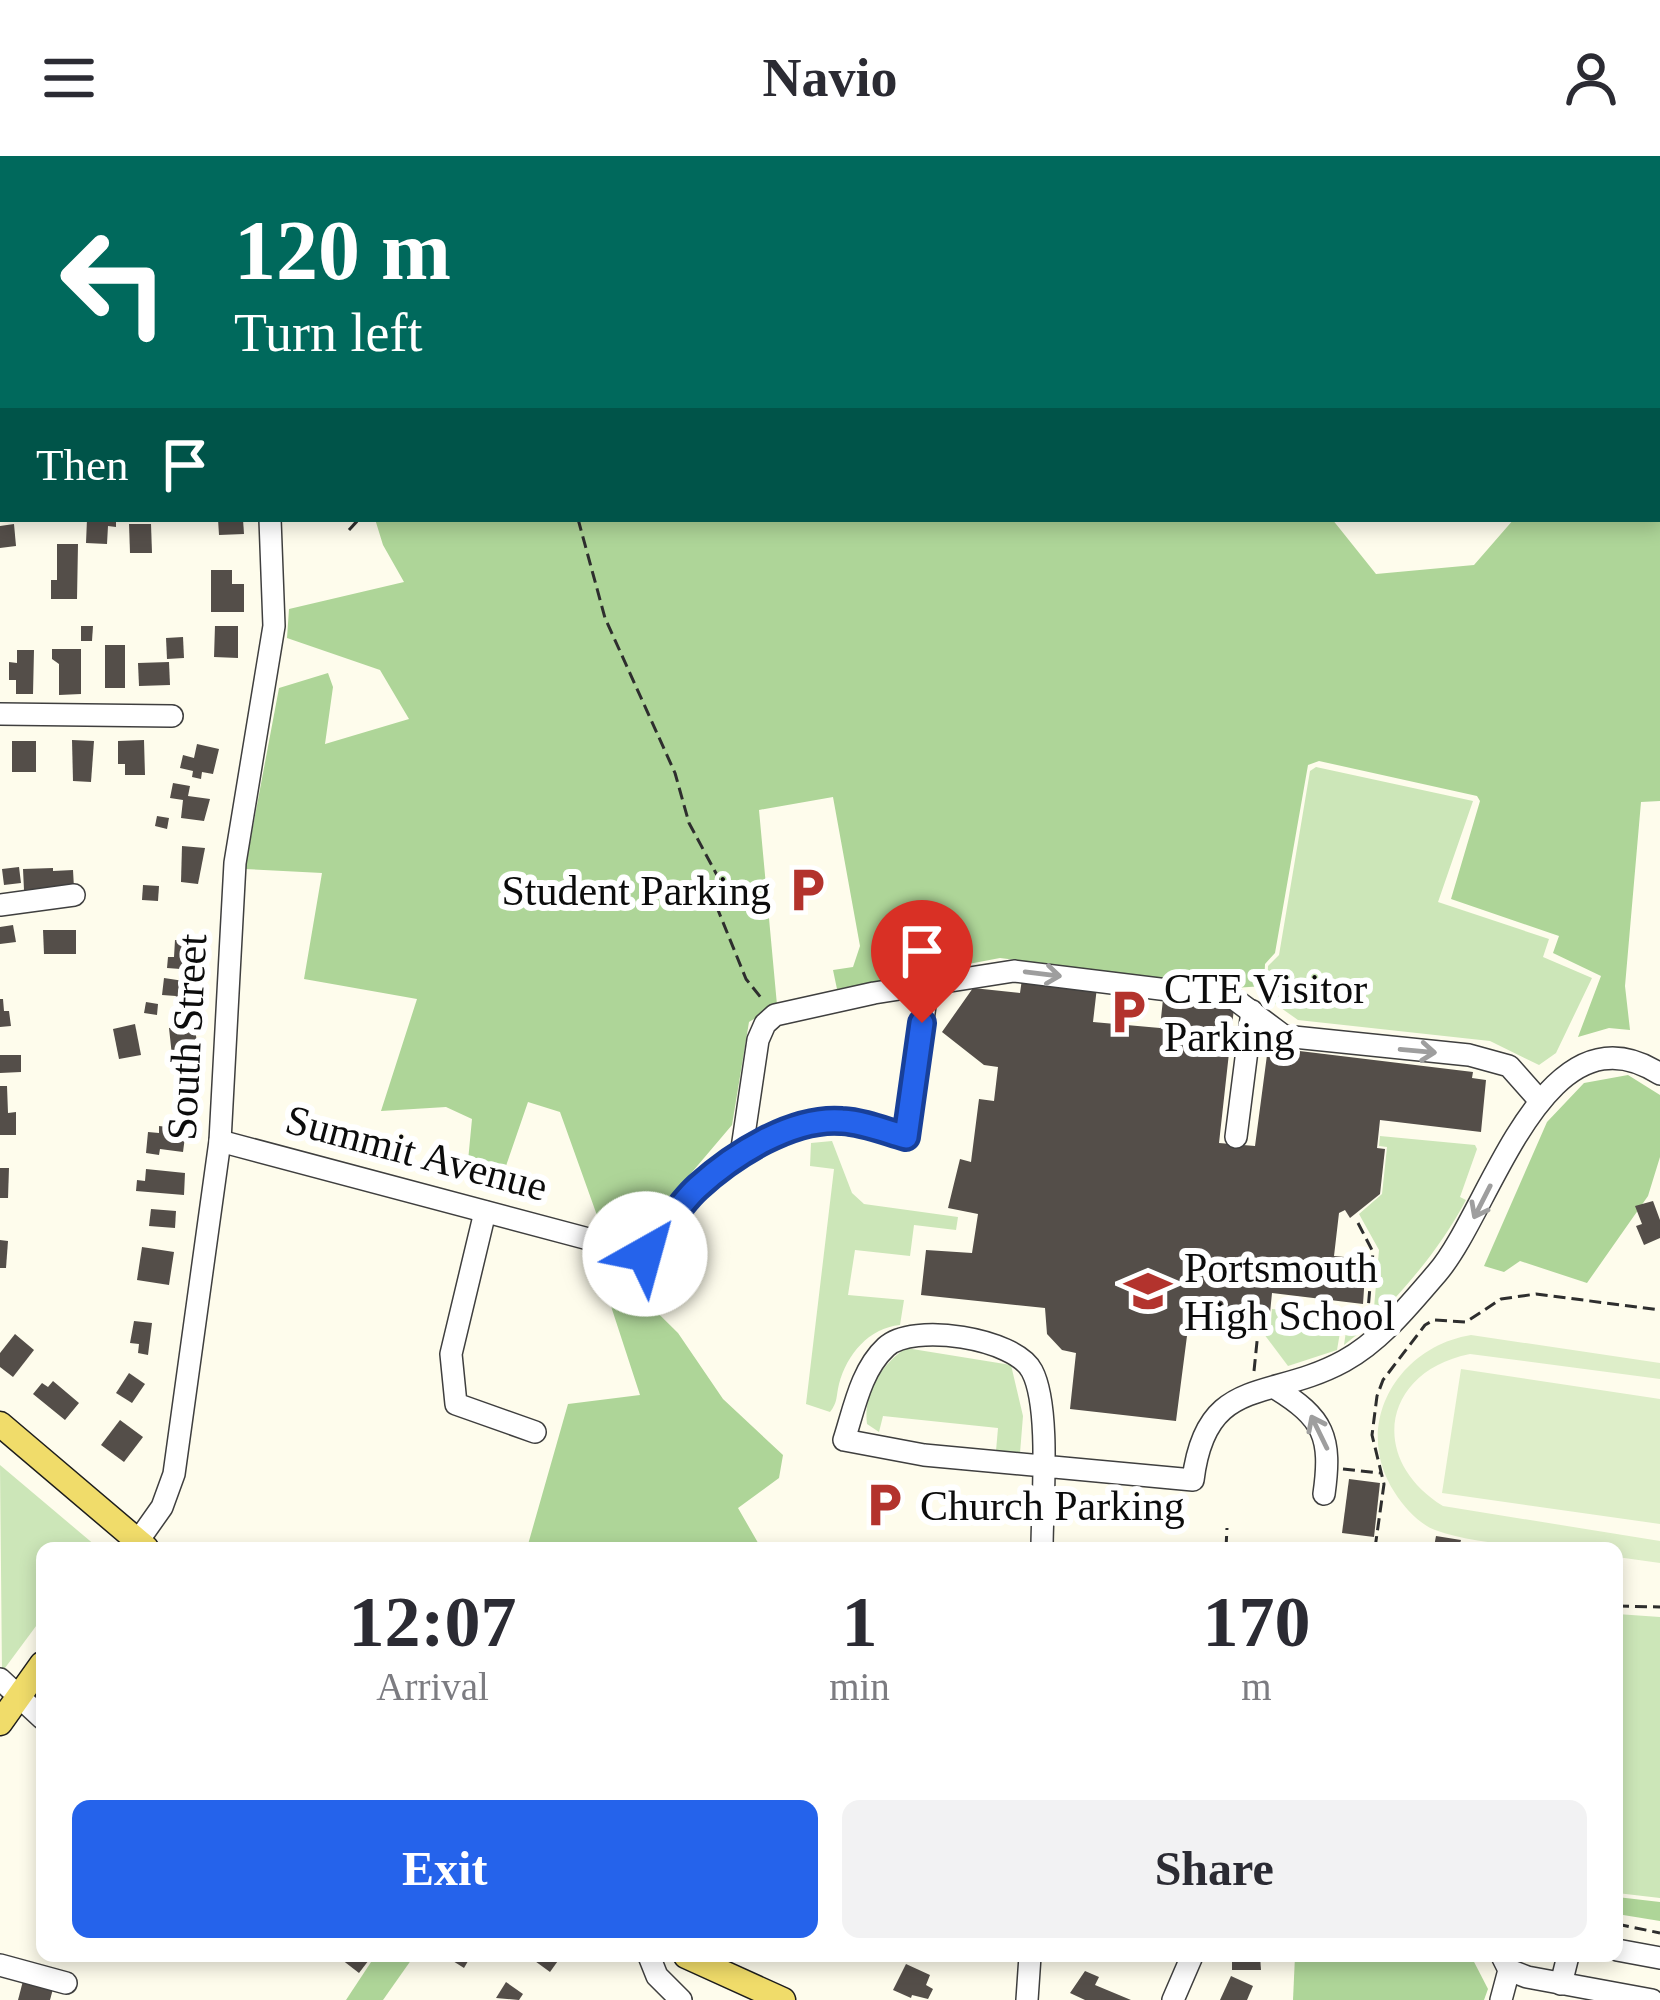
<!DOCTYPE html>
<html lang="en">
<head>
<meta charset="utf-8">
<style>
  body { margin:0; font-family:Georgia,serif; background:#f2f2f3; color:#2b2b33; height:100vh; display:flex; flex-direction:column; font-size:45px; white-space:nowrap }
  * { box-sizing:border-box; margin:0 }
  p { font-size:39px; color:#7c7c81 }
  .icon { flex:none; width:66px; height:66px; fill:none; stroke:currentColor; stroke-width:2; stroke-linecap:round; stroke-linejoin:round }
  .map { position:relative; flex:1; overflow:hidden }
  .drawer { position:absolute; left:36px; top:1386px; width:1587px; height:420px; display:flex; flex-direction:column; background:#fff; border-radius:18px; box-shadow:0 6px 18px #0003 }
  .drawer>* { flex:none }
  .top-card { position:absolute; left:0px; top:0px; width:1662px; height:366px; box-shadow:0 6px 18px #0003; background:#00695c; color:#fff; overflow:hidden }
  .pin { position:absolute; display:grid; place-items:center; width:102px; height:102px; color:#fff; margin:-123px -51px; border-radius:50% 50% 50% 0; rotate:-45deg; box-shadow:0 0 12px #0007 }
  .pin .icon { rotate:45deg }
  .me { position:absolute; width:132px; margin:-66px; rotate:38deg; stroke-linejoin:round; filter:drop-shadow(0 0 9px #0008) }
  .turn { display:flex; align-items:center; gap:42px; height:252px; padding:0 36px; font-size:54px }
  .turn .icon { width:156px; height:156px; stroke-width:2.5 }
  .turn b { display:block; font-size:84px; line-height:102px }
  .then { display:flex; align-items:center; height:114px; padding:0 36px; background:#0003; gap:24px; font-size:45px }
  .eta { display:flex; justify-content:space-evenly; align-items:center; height:204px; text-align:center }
  .eta b { font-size:72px; font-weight:700; line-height:84px }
  .cta { display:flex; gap:24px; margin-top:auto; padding:24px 36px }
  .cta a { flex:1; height:138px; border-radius:18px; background:#2563eb; color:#fff; font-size:48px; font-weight:700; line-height:138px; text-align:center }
  .cta a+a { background:#f2f2f3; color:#2b2b33 }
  header { display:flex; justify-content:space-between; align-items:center; height:156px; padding:0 36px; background:#fff; font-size:54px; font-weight:700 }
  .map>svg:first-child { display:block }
</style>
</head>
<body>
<header><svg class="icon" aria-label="menu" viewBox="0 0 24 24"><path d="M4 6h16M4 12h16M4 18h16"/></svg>Navio<svg class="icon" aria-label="person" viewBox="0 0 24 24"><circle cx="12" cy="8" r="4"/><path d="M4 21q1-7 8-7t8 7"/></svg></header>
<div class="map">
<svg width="1660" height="1844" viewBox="0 0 1660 1844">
  <rect width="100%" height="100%" fill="#fefcec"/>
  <g fill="#cce6b8">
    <polygon points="1316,611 1473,645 1438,746 1549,783 1543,801 1592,822 1556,897 1539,909 1490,885 1298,864 1267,842 1268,810 1279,799 1310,615"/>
    <path d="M 1380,980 L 1475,989 L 1477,993 L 1460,1041 L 1466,1044 C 1443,1087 1416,1120 1382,1156 L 1374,1152 L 1379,1094 L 1359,1058 L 1382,1038 L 1387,991 L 1379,990 Z"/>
    <path d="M 832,985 L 852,1037 L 864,1048 L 958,1061 L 956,1074 L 914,1069 L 910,1100 L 855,1094 L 848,1139 L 904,1144 L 900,1169 C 869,1172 847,1198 839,1228 C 836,1240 838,1246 830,1256 L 806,1248 L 834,1013 L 810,1010 L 811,987 Z"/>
    <polygon points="1272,1153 1343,1159 1337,1194 1288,1210 1264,1178 1265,1163 1271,1163"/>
    <polygon points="1349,1155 1369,1159 1374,1165 1344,1189"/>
    <path d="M 906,1192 L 1011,1209 L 1023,1260 L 1020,1297 L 996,1295 L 998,1272 L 883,1260 L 879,1276 L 867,1268 C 863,1237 881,1209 906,1192 Z"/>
    <polygon points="0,1309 96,1390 42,1392 42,1462 2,1516"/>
    <polygon points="1617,1458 1660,1461 1660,1742 1617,1737"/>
  </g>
  <g fill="#aed598">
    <polygon points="659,0 974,0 661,3"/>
    <polygon points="1660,191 1660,645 1641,646 1625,830 1630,874 1609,872 1578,881 1601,820 1553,797 1559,780 1451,743 1480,645 1477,640 1319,605 1308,609 1275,797 1265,808 1264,830 1234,832 1000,802 837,833 833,814 853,811 860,790 833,641 759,654 777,849 749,866 732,969 648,1068 634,1074 599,1065 560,956 528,946 497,1036 466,1026 472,963 446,951 381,955 417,843 304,823 322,717 245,713 279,532 328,517 333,531 325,588 409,563 380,514 287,482 289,453 404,426 383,389 375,363 1332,363 1376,418 1474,409 1514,363 1659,363"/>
    <polygon points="1628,919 1660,939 1660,1001 1648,1040 1587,1127 1520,1105 1504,1116 1484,1110 1547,966 1584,927"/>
    <polygon points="592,1092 678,1177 723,1243 783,1299 779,1322 738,1352 761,1392 527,1392 568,1248 640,1239"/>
    <polygon points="1617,1741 1660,1746 1660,1765 1617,1758"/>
    <polygon points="375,1800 414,1800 383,1844 346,1844"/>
    <polygon points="1295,1800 1471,1800 1488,1833 1484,1844 1293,1844"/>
  </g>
  <g fill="#deeec9">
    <path d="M 1471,1179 L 1660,1207 L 1660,1223 L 1470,1198 C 1383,1215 1367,1303 1443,1350 L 1660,1385 L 1660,1407 L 1617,1401 L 1617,1392 C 1564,1392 1485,1392 1435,1374 C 1419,1368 1404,1351 1395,1337 C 1351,1270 1397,1191 1471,1179 Z"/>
    <polygon points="1461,1213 1660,1243 1660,1368 1442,1337"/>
  </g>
  <g fill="#544e49">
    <polygon points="87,363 116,363 116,371 108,370 107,388 86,387"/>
    <polygon points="218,363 243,363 244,378 219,379"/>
    <polygon points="14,368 16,390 0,392 0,370"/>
    <polygon points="129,368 151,368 152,397 130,397"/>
    <polygon points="57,388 78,388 77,443 51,443 51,424 57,424"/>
    <polygon points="211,414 232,414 232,428 244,428 244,456 211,456"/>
    <polygon points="81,470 93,470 92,485 81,485"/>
    <polygon points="215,470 238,470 238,502 214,501"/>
    <polygon points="183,481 184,502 167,503 166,482"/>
    <rect x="105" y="489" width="20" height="43"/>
    <polygon points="52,493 81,493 81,538 59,539 59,508 52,503"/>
    <polygon points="17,494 34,494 33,538 16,538 16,524 9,524 9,506 17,507"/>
    <polygon points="169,506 170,529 139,530 138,507"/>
    <polygon points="72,584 94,585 91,626 73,625"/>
    <polygon points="144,584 145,619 125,619 125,608 118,608 118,585"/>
    <rect x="12" y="585" width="24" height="31"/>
    <polygon points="197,588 219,593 213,618 202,616 201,623 192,621 193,615 180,612 183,599 194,602"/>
    <polygon points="173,627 190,630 188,640 210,643 204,665 181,662 183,644 170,642"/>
    <polygon points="157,660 169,662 167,673 155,670"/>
    <polygon points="182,690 205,692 198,728 181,726"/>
    <polygon points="19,711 21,727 4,729 2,713"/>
    <polygon points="53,712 53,715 73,714 74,732 24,734 23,713"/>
    <polygon points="143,729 159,730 158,745 142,744"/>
    <polygon points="13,769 16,786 0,788 0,771"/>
    <polygon points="43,774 76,774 76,798 44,798"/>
    <polygon points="175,784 196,786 194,814 167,812 168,801 174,801"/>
    <polygon points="164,822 197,827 193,852 174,849 176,840 162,839"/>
    <polygon points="1022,823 1097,831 1093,866 1160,872 1163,843 1234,852 1219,987 1255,990 1267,899 1283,901 1283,893 1473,916 1472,922 1486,924 1481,976 1380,964 1377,992 1385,993 1380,1038 1350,1062 1345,1054 1339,1057 1334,1100 1366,1103 1363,1148 1272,1137 1270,1157 1191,1149 1176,1265 1070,1253 1076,1197 1062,1194 1047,1178 1045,1152 921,1139 926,1094 972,1097 978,1058 948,1052 960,1003 971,1006 979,943 994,945 998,911 984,909 942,876 973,832 1020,837"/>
    <polygon points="0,843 3,843 4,855 9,855 11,870 0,871"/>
    <polygon points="146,846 158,848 157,859 144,857"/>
    <polygon points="135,868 141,899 119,903 113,873"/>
    <polygon points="195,870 198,898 184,899 185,908 173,909 169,872"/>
    <polygon points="0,899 21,899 21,916 0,917"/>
    <polygon points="0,930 7,930 8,957 16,956 16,979 0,979"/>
    <polygon points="159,970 186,973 183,996 160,993 159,999 146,997 148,976 159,977"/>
    <polygon points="382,985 410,993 407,1004 378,996"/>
    <polygon points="0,1012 9,1012 8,1042 0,1042"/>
    <polygon points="146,1013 185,1017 184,1039 136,1035 137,1024 145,1025"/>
    <polygon points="1653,1045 1660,1064 1660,1082 1644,1089 1636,1070 1642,1068 1635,1050"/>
    <polygon points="151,1053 176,1055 175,1072 149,1070"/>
    <polygon points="0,1084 8,1085 6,1112 0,1112"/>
    <polygon points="142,1091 174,1096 169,1129 137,1124"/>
    <polygon points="134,1165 152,1167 148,1199 138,1197 139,1188 130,1187"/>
    <polygon points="15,1178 34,1194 13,1221 0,1211 0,1197"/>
    <polygon points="129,1217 145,1228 132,1247 116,1237"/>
    <polygon points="53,1225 79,1247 65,1264 33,1238 42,1227 48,1231"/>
    <polygon points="120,1264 143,1281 124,1306 101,1289"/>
    <polygon points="1349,1323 1380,1327 1374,1381 1342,1377"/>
    <polygon points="1436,1380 1461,1384 1459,1392 1434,1391"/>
    <polygon points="337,1800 372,1800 359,1817"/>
    <polygon points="445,1800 471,1800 464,1812"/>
    <polygon points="528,1800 556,1800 560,1802 550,1816"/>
    <polygon points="1232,1800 1260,1800 1261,1814 1232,1814"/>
    <polygon points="906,1808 930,1819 926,1829 933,1833 928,1843 912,1839 911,1842 893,1834"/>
    <polygon points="1085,1815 1099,1821 1095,1829 1131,1844 1085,1844 1070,1837"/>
    <polygon points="1231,1820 1253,1830 1247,1844 1220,1844"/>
    <polygon points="24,1821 54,1829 50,1844 18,1844"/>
    <polygon points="506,1826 523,1838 519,1844 496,1842"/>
  </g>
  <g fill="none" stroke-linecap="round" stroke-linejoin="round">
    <defs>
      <g id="minor">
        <polyline points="85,0 87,3"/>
        <polyline points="1141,0 1141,3"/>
        <polyline points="1545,0 1552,3"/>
        <polyline points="1659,31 1660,31"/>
        <polyline points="0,81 3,81"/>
        <polyline points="0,328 3,328"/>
        <polyline points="0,558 172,560"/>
        <polyline points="0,749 74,739"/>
        <polyline points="1236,981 1252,855"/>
        <polyline points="220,985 645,1098 696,1033 741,999 758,884 765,868 775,859 874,837 1014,815 1233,842 1284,880 1469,899 1509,910 1540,945"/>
        <path d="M 741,999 C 812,960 829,960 906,981 L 928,829"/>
        <polyline points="485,1056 451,1198 456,1248 535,1276"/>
        <path d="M 1275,1232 C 1324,1262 1332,1281 1324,1338"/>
        <polyline points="138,1385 162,1351 174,1318 220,985 235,707 274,470 270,363"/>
        <path d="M 1042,1392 C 1042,1349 1051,1251 1032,1215 C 1015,1182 912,1166 886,1191 C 861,1214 854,1253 844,1284 L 924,1299 L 1193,1324 C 1206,1218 1269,1246 1344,1205 C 1381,1185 1410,1148 1437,1117 C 1491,1055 1544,843 1660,918"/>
        <polyline points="0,1523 42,1562"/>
        <polyline points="1617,1794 1660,1802"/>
        <polyline points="649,1800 657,1820 681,1844"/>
        <polyline points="0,1809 66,1827"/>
        <polyline points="1509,1814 1527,1821 1652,1844"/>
        <polyline points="1561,1828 1568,1800"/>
        <polyline points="1027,1844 1030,1800"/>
        <polyline points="1173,1844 1192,1800"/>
        <polyline points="1501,1844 1509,1814 1502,1800"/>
      </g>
      <g id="major">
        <polyline points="0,1268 146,1392"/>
        <polyline points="0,1567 42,1508"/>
        <polyline points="686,1800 783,1844"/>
      </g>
    </defs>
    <use href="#minor" stroke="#3f3f3f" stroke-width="24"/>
    <use href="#major" stroke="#1d1d1d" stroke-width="27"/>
    <g stroke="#2e2e2e" stroke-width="3" stroke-dasharray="12 6" stroke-linecap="butt">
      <polyline points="578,363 605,462 675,617 689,667 718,721 718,754 746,823 762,843"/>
      <polyline points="349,374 359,363"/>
      <polyline points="1358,1067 1373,1096 1368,1154 1375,1158"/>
      <polyline points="1254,1215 1259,1166"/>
      <polyline points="1343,1313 1380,1317"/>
      <polyline points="1226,1392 1227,1372"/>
      <polyline points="1375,1392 1384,1328 1372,1279 1377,1240 1383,1224 1425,1169 1434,1164 1466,1166 1501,1143 1536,1138 1660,1154"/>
      <polyline points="1617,1450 1660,1451"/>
      <polyline points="1617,1768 1660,1777"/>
    </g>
    <use href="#minor" stroke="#fff" stroke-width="21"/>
    <use href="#major" stroke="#f0dc6a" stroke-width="24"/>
  </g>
  <defs><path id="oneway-shaft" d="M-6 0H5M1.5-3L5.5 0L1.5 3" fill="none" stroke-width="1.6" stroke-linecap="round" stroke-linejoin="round" transform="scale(3)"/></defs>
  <g stroke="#9e9e9e">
    <use href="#oneway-shaft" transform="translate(1043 818) rotate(7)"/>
    <use href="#oneway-shaft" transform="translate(1418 895) rotate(5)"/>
    <use href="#oneway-shaft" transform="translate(1482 1046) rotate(117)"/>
    <use href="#oneway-shaft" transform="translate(1319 1276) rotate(-116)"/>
  </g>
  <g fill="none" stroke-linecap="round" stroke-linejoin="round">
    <defs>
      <path id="route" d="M 645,1098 C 662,1077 678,1049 698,1031 C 733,999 792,961 842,965 C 863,966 885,975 906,981 L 922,867"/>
    </defs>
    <use href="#route" stroke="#184099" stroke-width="30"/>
    <use href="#route" stroke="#2563eb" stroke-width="21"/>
  </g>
  <defs>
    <symbol id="parking-bare" viewBox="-9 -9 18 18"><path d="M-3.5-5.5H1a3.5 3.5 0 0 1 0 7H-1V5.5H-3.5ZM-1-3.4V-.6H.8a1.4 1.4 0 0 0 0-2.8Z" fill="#b3332d" stroke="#fff" stroke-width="2.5" paint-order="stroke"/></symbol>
    <symbol id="school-bare" viewBox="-9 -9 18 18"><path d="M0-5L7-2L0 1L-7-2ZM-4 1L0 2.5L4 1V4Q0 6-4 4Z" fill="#b3332d" stroke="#fff" stroke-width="2.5" paint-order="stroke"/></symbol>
  </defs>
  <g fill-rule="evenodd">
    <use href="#parking-bare" x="774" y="701" width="66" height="66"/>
    <use href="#parking-bare" x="1095" y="823" width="66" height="66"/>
    <use href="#school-bare" x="1115" y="1102" width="66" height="66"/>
    <use href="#parking-bare" x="851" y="1316" width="66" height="66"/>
  </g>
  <g text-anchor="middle" stroke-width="12" stroke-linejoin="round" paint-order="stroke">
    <g font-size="42" fill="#0c0c0c" stroke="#fff" text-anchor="start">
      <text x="771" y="749" text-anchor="end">Student Parking</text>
      <text x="1164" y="847">CTE Visitor<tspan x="1164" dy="48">Parking</tspan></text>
      <text x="1184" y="1126">Portsmouth<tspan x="1184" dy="48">High School</tspan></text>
      <text x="920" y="1364">Church Parking</text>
    </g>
    <g font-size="42" fill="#0c0c0c" stroke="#fff">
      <text transform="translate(186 881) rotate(-87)" y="15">South Street</text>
      <text transform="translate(417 996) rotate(15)" y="15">Summit Avenue</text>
    </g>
  </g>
</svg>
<div class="pin" style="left:922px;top:867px;background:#d93025"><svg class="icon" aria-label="arrive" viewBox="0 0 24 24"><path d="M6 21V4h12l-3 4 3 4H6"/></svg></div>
<svg class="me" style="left:645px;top:1098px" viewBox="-20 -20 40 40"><circle r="19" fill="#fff"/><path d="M0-13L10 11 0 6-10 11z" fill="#2563eb"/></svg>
<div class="top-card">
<div class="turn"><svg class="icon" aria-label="left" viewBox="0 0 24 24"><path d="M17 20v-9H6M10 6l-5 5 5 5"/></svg><div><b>120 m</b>Turn left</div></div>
<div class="then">Then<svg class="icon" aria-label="arrive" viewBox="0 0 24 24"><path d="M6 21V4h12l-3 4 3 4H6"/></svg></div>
</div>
<section class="drawer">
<div class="eta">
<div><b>12:07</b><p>Arrival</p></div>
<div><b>1</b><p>min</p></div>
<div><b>170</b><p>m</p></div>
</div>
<div class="cta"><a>Exit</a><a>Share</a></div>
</section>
</div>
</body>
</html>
